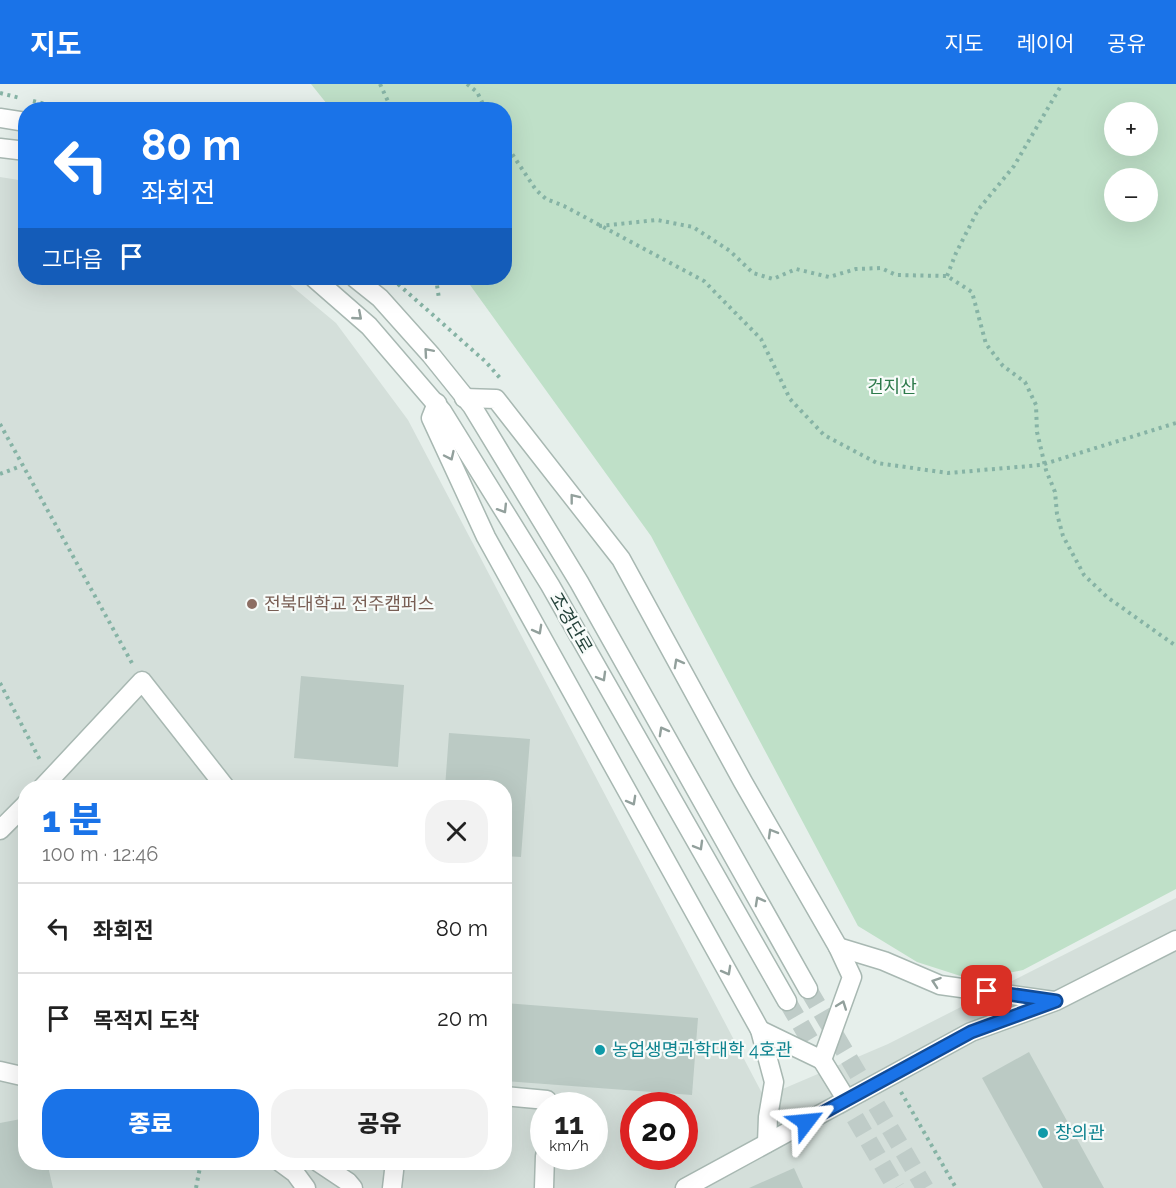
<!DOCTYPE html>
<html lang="ko">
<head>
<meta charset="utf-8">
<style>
  body { margin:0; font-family:Raleway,"Noto Sans KR",sans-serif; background:#f2f2f2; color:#222; height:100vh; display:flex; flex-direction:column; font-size:22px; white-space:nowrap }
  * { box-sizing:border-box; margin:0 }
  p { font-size:20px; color:#767676 }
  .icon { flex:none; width:33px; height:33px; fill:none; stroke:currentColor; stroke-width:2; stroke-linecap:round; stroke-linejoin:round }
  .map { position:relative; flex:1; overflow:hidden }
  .details { position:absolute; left:18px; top:696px; width:494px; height:390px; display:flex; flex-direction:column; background:#fff; border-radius:24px; box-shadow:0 6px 24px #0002 }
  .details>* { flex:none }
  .hud { position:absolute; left:18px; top:18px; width:494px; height:183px; border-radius:24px; box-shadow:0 6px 24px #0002; background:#1a73e8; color:#fff; overflow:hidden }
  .fabs { position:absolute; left:1104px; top:18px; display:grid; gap:12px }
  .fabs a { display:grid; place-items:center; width:54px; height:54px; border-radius:50%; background:#fff; box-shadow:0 6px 24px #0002; font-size:30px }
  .speed { position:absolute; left:530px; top:1008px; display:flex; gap:12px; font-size:30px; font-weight:700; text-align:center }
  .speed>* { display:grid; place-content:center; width:78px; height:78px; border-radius:50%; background:#fff; box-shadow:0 6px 24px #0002; line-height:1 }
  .speed small { font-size:15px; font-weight:400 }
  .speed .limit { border:9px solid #d22; background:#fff; color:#111 }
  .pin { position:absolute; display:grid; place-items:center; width:51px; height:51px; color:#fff; margin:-26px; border-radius:12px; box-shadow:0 3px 9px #0006 }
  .me { position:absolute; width:66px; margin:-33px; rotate:61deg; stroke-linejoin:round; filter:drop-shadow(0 0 4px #0008) }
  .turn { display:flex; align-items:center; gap:21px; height:126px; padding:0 24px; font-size:27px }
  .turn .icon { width:78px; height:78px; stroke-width:2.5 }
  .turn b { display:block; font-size:42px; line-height:51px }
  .then { display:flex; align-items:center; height:57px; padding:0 24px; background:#0003; gap:12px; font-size:22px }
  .round { display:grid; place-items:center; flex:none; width:63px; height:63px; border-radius:24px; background:#f2f2f2 }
  .overview { display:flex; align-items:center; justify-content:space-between; height:102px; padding:0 24px }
  h1 { font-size:36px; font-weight:800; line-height:45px; color:#1a73e8 }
  .button { display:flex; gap:12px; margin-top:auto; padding:12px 24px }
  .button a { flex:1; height:69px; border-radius:24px; background:#1a73e8; color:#fff; font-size:24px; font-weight:800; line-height:69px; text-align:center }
  .button a+a { background:#f2f2f2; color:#222 }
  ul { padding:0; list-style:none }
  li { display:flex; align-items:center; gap:18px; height:90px; padding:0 24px; border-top:2px solid #e0e0e0 }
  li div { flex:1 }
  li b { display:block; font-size:22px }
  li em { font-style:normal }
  header { display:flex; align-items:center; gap:36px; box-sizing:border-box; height:84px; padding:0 30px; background:#1a73e8; color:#fff }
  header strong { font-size:28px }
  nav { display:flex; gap:33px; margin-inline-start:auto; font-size:21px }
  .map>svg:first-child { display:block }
</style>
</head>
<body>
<header>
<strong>지도</strong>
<nav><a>지도</a><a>레이어</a><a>공유</a></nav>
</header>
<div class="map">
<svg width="1176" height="1104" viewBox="0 0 1176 1104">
  <rect width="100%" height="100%" fill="#e6efeb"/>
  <path fill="#d4dfda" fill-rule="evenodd" d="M 0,93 L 25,97 L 26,194 L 282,194 L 336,239 L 408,336 L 764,1013 L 888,960 L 1176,814 L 1176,1104 L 0,1104 ZM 26,704 L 504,704 L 504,1078 L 26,1078 ZM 543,1022 L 594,1022 L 594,1072 L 543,1072 ZM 633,1022 L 684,1022 L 684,1072 L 633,1072 Z"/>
  <path fill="#bfe0c8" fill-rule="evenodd" d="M 311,0 L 1176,0 L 1176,805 L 1023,886 L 973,896 L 917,878 L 858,842 L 651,452 L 465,194 L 504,194 L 504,26 L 331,25 ZM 1114,28 L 1148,28 L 1148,62 L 1114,62 ZM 1114,94 L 1148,94 L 1148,128 L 1114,128 Z"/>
  <g fill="#bbcac4">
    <polygon points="301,592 404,601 398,683 294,674"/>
    <polygon points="449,649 530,655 521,773 504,772 504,704 445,704"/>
    <polygon points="504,919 698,934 692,1011 504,997"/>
    <polygon points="1029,968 1104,1104 1043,1104 982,994"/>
    <polygon points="26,1034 26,1078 47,1078 53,1104 0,1104 0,1039"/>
    <polygon points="794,1084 803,1104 749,1104"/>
  </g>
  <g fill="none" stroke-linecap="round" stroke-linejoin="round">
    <g stroke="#bfccc8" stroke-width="18" stroke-dasharray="18 9" stroke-linecap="butt">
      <polyline points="808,905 925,1104"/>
      <polyline points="787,917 896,1104"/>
    </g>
    <defs>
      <g id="minor">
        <polyline points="0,34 26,38"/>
        <polyline points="0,64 26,67"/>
        <polyline points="314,194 369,242 442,327 550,501 787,917"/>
        <polyline points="355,194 380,214 431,271 472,322 579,498 808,905"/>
        <polyline points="464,314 496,315 621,475 743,698 838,863 852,893 822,976"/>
        <polyline points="437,319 431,334 486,453 760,946 774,998 768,1033 767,1059"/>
        <polyline points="42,704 142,597 226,704"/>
        <polyline points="0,746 26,720"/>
        <polyline points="838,863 884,877 940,901 1054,917"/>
        <polyline points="760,946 822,976"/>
        <polyline points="822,976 846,1015"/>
        <polyline points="0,987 26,993"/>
        <polyline points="504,1012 547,1016 547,1022"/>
        <polyline points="280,1078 295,1089 306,1104"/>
        <polyline points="318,1078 348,1098 353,1104"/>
        <polyline points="392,1104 395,1078"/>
        <polyline points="544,1104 545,1072"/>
        <polyline points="685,1104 971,948 1056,917 1176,856"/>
      </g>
    </defs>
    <use href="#minor" stroke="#a8b8b2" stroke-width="21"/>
    <g stroke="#86b3a5" stroke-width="4" stroke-dasharray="3 4.5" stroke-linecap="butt">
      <polyline points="380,0 392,26"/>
      <polyline points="467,0 477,8 486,26"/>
      <polyline points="0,9 20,14"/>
      <polyline points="33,17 71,26"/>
      <polyline points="504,58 536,106 546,115 564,122 704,197 761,255 790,315 824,351 877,379 948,389 1041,381 1176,339"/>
      <polyline points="599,142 657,136 693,143 730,167 753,189 773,195 796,185 829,193 856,185 881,184 896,191 947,192 972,208 986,260 1003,282 1025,298 1036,321 1037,348 1046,386 1055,408 1057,430 1063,452 1084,491 1107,513 1176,562"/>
      <polyline points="947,192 956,169 978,126 1014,82 1062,0"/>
      <polyline points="436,194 439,215"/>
      <polyline points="398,200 486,278 500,294"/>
      <polyline points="0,340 133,581"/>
      <polyline points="0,390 21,382"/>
      <polyline points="0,599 40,676"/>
      <polyline points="901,1008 956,1104"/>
      <polyline points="196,1104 201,1078"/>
    </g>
    <use href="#minor" stroke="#fff" stroke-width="18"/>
  </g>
  <defs><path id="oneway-chevron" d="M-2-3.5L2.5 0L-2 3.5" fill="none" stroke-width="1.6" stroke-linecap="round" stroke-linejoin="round" transform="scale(1.5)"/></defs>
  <g stroke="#92a09c">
    <use href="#oneway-chevron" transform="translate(358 232) rotate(41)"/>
    <use href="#oneway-chevron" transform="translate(428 268) rotate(-131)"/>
    <use href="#oneway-chevron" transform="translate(450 372) rotate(65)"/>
    <use href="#oneway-chevron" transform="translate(574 414) rotate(-128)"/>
    <use href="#oneway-chevron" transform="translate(503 425) rotate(58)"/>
    <use href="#oneway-chevron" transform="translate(538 546) rotate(61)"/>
    <use href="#oneway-chevron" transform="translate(678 579) rotate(-119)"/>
    <use href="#oneway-chevron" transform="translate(602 593) rotate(60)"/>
    <use href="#oneway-chevron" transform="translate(663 647) rotate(-119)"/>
    <use href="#oneway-chevron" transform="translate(632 717) rotate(61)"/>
    <use href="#oneway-chevron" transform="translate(772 749) rotate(-120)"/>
    <use href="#oneway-chevron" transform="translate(699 762) rotate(60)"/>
    <use href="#oneway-chevron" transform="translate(759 817) rotate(-119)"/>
    <use href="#oneway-chevron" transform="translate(727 887) rotate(61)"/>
    <use href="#oneway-chevron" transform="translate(936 898) rotate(-161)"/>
    <use href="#oneway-chevron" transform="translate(842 921) rotate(-70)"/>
  </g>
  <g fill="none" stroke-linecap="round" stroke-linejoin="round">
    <defs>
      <polyline id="route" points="806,1038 971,948 1056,917 987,907"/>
    </defs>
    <use href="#route" stroke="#114b97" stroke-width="15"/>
    <use href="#route" stroke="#1a73e8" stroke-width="10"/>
  </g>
  <circle fill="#8d6e63" stroke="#f7fbf9" stroke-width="2" cx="252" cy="520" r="6"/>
  <g fill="#0f9aa8" stroke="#f7fbf9" stroke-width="2">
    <circle cx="600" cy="966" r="6"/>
    <circle cx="1043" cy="1049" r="6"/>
  </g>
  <g text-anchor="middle" stroke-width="4.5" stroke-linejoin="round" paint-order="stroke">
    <g font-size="18" fill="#2d7a4b" stroke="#f7fbf9">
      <text x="892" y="309">건지산</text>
    </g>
    <g font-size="18" fill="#785e54" stroke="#f7fbf9" text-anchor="start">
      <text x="264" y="526">전북대학교 전주캠퍼스</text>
    </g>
    <g font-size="18" fill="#24423a" stroke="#f7fbf9">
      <text transform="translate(571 539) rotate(60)" y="6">조경단로</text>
    </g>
    <g font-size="18" fill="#0d838f" stroke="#f7fbf9" text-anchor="start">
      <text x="612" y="972">농업생명과학대학 4호관</text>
      <text x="1055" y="1055">창의관</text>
    </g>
  </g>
</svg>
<div class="fabs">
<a>+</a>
<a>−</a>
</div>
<div class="speed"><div>11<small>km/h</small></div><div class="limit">20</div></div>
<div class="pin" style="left:987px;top:907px;background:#d93025"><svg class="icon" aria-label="arrive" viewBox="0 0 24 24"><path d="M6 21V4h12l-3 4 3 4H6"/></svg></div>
<svg class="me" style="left:806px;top:1038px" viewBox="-20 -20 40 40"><path d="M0-17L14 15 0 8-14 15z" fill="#1a73e8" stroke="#fff" stroke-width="4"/></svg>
<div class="hud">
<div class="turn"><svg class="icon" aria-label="left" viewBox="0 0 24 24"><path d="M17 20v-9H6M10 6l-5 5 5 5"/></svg><div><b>80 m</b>좌회전</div></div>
<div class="then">그다음<svg class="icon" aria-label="arrive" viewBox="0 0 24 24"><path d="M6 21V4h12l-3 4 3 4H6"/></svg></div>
</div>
<section class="details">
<div class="overview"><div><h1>1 분</h1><p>100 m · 12:46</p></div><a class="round"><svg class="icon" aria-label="close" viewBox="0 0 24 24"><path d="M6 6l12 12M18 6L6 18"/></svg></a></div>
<ul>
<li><svg class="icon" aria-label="left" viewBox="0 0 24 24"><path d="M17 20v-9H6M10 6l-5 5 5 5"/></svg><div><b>좌회전</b></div><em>80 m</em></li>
<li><svg class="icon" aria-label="arrive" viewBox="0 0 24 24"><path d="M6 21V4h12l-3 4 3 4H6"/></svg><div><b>목적지 도착</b></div><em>20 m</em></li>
</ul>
<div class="button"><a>종료</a><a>공유</a></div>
</section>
</div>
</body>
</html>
